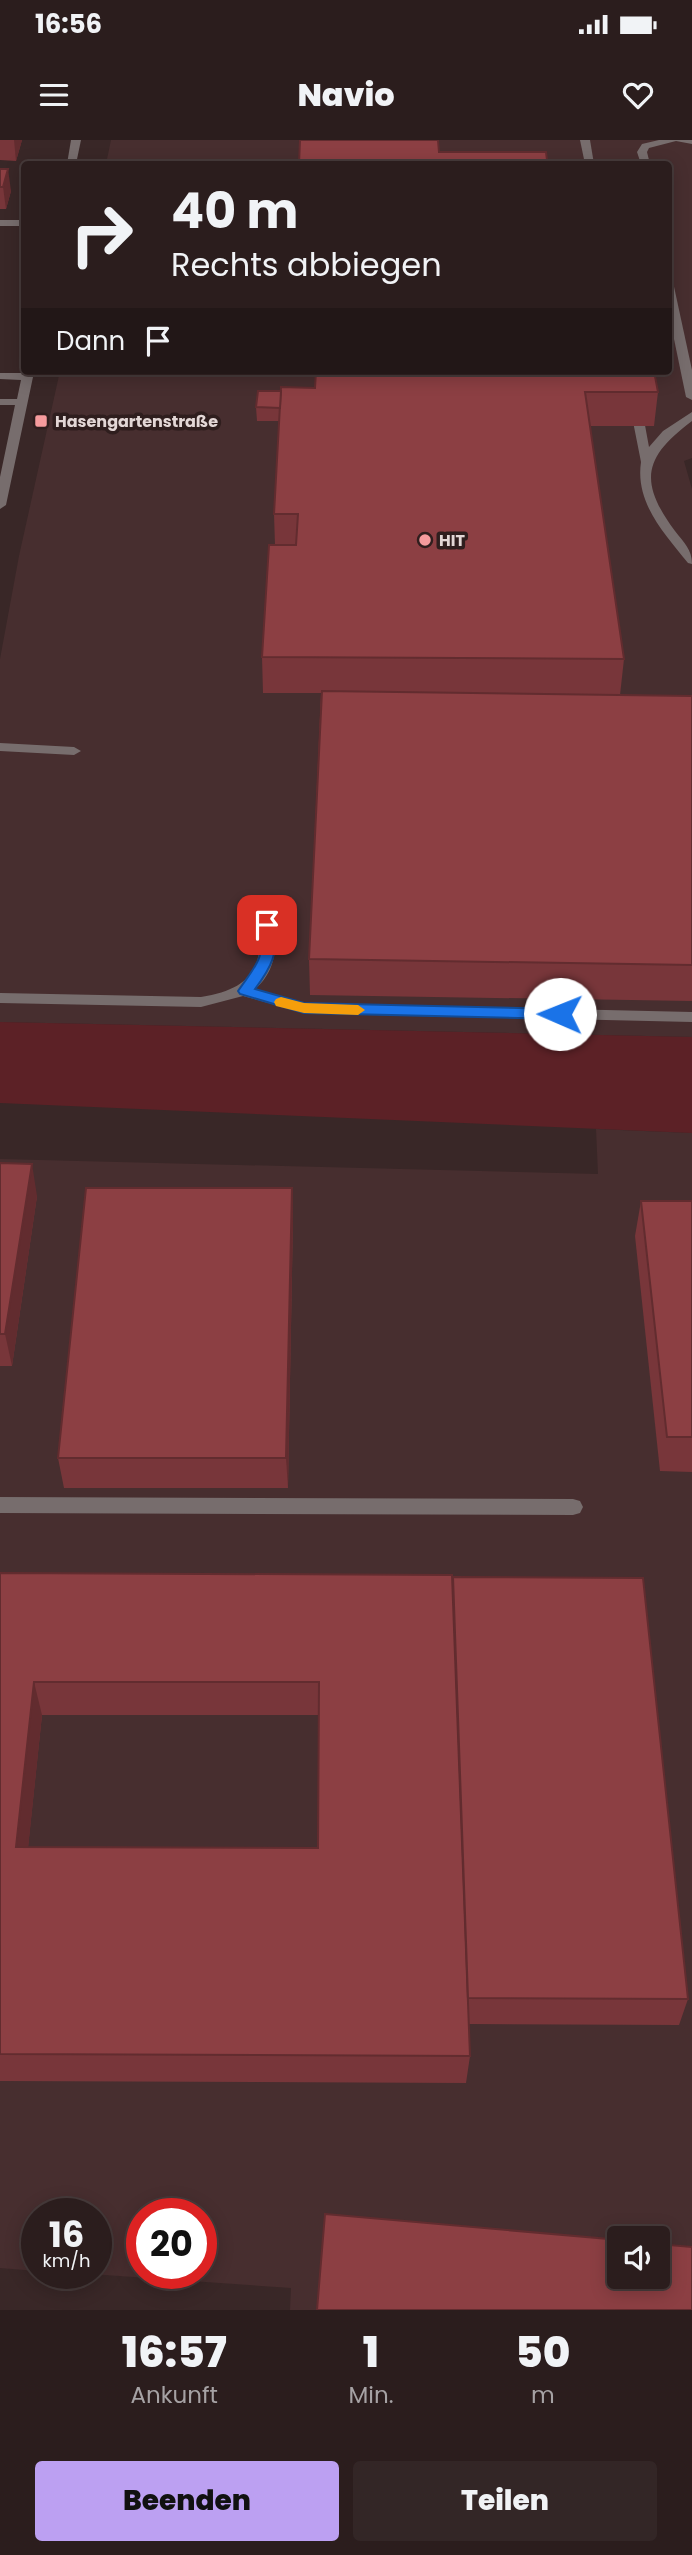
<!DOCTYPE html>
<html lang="de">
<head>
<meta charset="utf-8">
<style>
  body { margin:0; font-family:Poppins,sans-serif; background:#332626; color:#f1f3f6; height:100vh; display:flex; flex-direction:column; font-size:26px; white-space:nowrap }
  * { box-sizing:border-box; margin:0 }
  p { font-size:23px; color:#a6a2a4 }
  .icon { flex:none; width:38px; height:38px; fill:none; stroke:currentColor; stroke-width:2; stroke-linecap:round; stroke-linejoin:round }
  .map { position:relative; height:2170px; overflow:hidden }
  .sheet { display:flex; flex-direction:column; background:#2b1d1d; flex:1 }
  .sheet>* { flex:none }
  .guide { position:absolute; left:21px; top:21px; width:651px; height:214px; border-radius:7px; box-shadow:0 4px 18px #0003,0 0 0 2px #473b3b; background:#2b1d1d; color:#f1f3f6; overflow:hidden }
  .fabs { position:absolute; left:607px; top:2086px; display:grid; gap:14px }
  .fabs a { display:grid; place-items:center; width:63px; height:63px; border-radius:7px; background:#2b1d1d; box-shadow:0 4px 18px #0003,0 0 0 2px #473b3b; font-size:35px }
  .speed { position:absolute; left:21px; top:2058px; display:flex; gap:14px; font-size:35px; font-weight:700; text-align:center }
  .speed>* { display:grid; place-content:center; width:91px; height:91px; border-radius:50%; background:#2b1d1d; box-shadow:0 4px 18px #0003,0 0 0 2px #473b3b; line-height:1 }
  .speed small { font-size:18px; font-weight:400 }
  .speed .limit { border:10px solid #d22; background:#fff; color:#111 }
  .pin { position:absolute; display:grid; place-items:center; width:60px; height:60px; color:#fff; margin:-30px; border-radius:14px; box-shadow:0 4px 10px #0006 }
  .me { position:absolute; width:77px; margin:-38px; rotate:271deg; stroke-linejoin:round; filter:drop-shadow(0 0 5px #0008) }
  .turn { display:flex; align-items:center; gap:24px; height:147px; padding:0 35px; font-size:32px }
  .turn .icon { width:91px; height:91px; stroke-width:2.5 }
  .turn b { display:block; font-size:49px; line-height:60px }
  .then { display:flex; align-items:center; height:66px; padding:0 35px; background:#0003; gap:14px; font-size:26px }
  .eta { display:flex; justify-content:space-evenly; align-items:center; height:119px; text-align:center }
  .eta b { font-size:42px; font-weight:800; line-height:49px }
  .cta { display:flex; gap:14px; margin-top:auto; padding:14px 35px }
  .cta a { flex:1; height:80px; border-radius:7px; background:#bca0f2; color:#111; font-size:28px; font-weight:800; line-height:80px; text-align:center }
  .cta a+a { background:#332626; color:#f1f3f6 }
  .status { display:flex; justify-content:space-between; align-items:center; height:49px; padding:0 35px; background:#2b1d1d; direction:ltr }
  .status svg { height:19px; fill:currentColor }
  header { display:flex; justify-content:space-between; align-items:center; height:91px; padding:0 35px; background:#2b1d1d; font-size:32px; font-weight:800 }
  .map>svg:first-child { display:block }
</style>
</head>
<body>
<div class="status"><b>16:56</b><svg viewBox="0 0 49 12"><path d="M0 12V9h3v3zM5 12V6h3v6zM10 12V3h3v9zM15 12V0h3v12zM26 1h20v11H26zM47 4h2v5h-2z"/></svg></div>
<header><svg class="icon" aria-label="menu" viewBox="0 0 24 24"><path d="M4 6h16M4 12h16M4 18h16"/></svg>Navio<svg class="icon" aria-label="heart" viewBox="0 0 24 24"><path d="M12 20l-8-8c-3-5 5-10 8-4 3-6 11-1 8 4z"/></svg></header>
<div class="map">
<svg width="692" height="2170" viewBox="0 0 692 2170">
  <rect width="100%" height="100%" fill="#392727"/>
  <g fill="#472e2f" fill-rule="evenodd">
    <polygon points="111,0 692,0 692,318 684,321 692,349 692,897 0,882 0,519 19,416 60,231 668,231 668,24 106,24"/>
    <path d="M 596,989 L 692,993 L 692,2170 L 290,2170 L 291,2148 L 76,2133 L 96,2133 L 96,2074 L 37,2074 L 37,2131 L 0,2128 L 0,1019 L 598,1034 ZM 142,2074 L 201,2074 L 201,2133 L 142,2133 ZM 620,2098 L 658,2098 L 658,2137 L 620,2137 Z"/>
  </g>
  <polygon fill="#5c2126" points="0,882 692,897 692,993 0,963"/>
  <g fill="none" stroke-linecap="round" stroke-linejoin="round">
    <g fill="#776d6d" fill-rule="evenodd">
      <polygon points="71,0 81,0 76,24 67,24"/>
      <polygon points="580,0 590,0 594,24 585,24"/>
      <polygon points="659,0 692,0 692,4 676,1 649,8 647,12 650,24 641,24 637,12 642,4"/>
      <rect x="0" y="80" width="24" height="6"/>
      <polygon points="668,139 673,142 692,230 692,260 686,257 668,170"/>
      <polygon points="24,229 24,231 34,231 33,237 6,365 0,369 0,337 15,265 0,265 0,259 17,259 21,240 0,239 0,233 22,233"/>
      <path d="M 623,231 L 635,231 L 649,307 L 663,291 L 692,272 L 692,281 C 644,317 638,341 675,391 C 684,403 692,409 692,424 L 688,423 C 664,393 635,363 641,322 Z"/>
      <polygon points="0,603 74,607 81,611 74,615 0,611"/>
      <path d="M 267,780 L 275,785 C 277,809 275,832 255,849 L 304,863 L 692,872 L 692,882 L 304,873 L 243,856 L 201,867 L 0,863 L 0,853 L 201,857 C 247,849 264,832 259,785 Z"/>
      <polygon points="0,1357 573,1359 580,1361 583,1367 580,1373 573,1375 0,1373"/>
    </g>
  </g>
  <g fill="#78363a" fill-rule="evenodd">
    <polygon points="0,0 22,0 16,21 0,20"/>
    <polygon points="0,29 11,51 6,69 0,69"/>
    <polygon points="315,248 658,252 654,286 590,286 624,519 620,555 692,556 692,861 310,855 309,819 321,553 263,553 262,517 275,405 274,374 279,281 257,281 256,267 281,251"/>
    <polygon points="0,1023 37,1056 12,1226 0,1226"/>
    <polygon points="292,1048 293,1080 288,1348 64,1348 58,1318"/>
    <polygon points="641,1061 692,1061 692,1332 660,1331 635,1096"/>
    <path d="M 0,1433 L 453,1437 L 688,1859 L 679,1885 L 469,1884 L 470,1916 L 466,1943 L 0,1941 ZM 42,1575 L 319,1575 L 318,1708 L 28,1707 Z"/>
  </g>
  <g fill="#622c2f">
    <polygon points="14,0 22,0 16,21"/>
    <polygon points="8,29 11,51 6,69 3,47"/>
    <polygon points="32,1024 37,1056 12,1226 5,1194"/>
    <polygon points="292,1048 293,1080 288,1348 286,1318"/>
    <polygon points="34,1542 42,1575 25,1738 16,1707"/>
  </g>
  <g fill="#8c3f43" stroke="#622c2f" stroke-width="2" fill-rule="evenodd">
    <polygon points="300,0 438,0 439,12 546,12 547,20 613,20 614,24 299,24"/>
    <polygon points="0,29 8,29 3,47 0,47"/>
    <polygon points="316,231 654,231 658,252 585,252 624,519 262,517 269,405 296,405 298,374 274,374 281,247 315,248"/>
    <polygon points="258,251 281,251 280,268 256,267"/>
    <polygon points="322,551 692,556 692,825 309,819"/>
    <polygon points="0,1023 32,1024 5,1194 0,1194"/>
    <polygon points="86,1048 292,1048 286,1318 58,1318"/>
    <polygon points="641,1061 692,1061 692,1297 667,1297"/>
    <path d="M 0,1433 L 452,1435 L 470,1916 L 0,1914 ZM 34,1542 L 319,1542 L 318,1708 L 16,1707 Z"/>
    <polygon points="453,1437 643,1438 688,1859 468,1858"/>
    <polygon points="325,2074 620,2100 620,2137 658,2137 658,2104 692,2107 692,2170 317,2170"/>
  </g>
  <path fill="#1a73e8" stroke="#114b97" stroke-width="2" d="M 267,781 L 274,785 C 279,813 271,828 255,849 L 304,863 L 560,869 L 567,874 L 560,879 L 304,873 L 240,854 L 238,851 C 255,826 266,819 260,785 Z"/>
  <polygon fill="#f59e0b" points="281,857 304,863 358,865 365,870 358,875 304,873 276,866 274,862 276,859"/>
  <g fill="#f59b9d" stroke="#2f1e1e" stroke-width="2.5">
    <rect x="34" y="274" width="14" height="14" rx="3.5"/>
    <circle cx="425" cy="400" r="7"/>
  </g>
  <g text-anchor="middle" stroke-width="7" stroke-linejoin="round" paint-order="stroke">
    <g font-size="16" font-weight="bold" fill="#e3d7d6" stroke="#2f1e1e" text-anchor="start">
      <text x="55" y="287">Hasengartenstraße</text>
      <text x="439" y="406">HIT</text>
    </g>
  </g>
</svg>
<div class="fabs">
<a><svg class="icon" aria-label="sound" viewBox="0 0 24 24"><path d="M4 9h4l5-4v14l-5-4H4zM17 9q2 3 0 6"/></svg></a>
</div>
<div class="speed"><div>16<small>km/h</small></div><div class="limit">20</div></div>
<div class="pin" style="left:267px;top:785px;background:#d93025"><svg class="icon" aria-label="arrive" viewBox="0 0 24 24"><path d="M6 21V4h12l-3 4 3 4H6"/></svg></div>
<svg class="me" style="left:560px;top:874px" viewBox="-20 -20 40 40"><circle r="19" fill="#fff"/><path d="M0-13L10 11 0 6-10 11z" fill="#1a73e8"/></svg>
<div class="guide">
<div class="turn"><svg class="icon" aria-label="right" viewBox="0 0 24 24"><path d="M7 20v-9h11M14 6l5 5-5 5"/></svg><div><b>40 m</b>Rechts abbiegen</div></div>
<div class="then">Dann<svg class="icon" aria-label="arrive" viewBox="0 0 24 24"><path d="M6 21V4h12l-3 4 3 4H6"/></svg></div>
</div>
</div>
<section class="sheet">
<div class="eta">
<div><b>16:57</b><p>Ankunft</p></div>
<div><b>1</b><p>Min.</p></div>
<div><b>50</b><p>m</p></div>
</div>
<div class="cta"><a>Beenden</a><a>Teilen</a></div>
</section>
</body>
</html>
